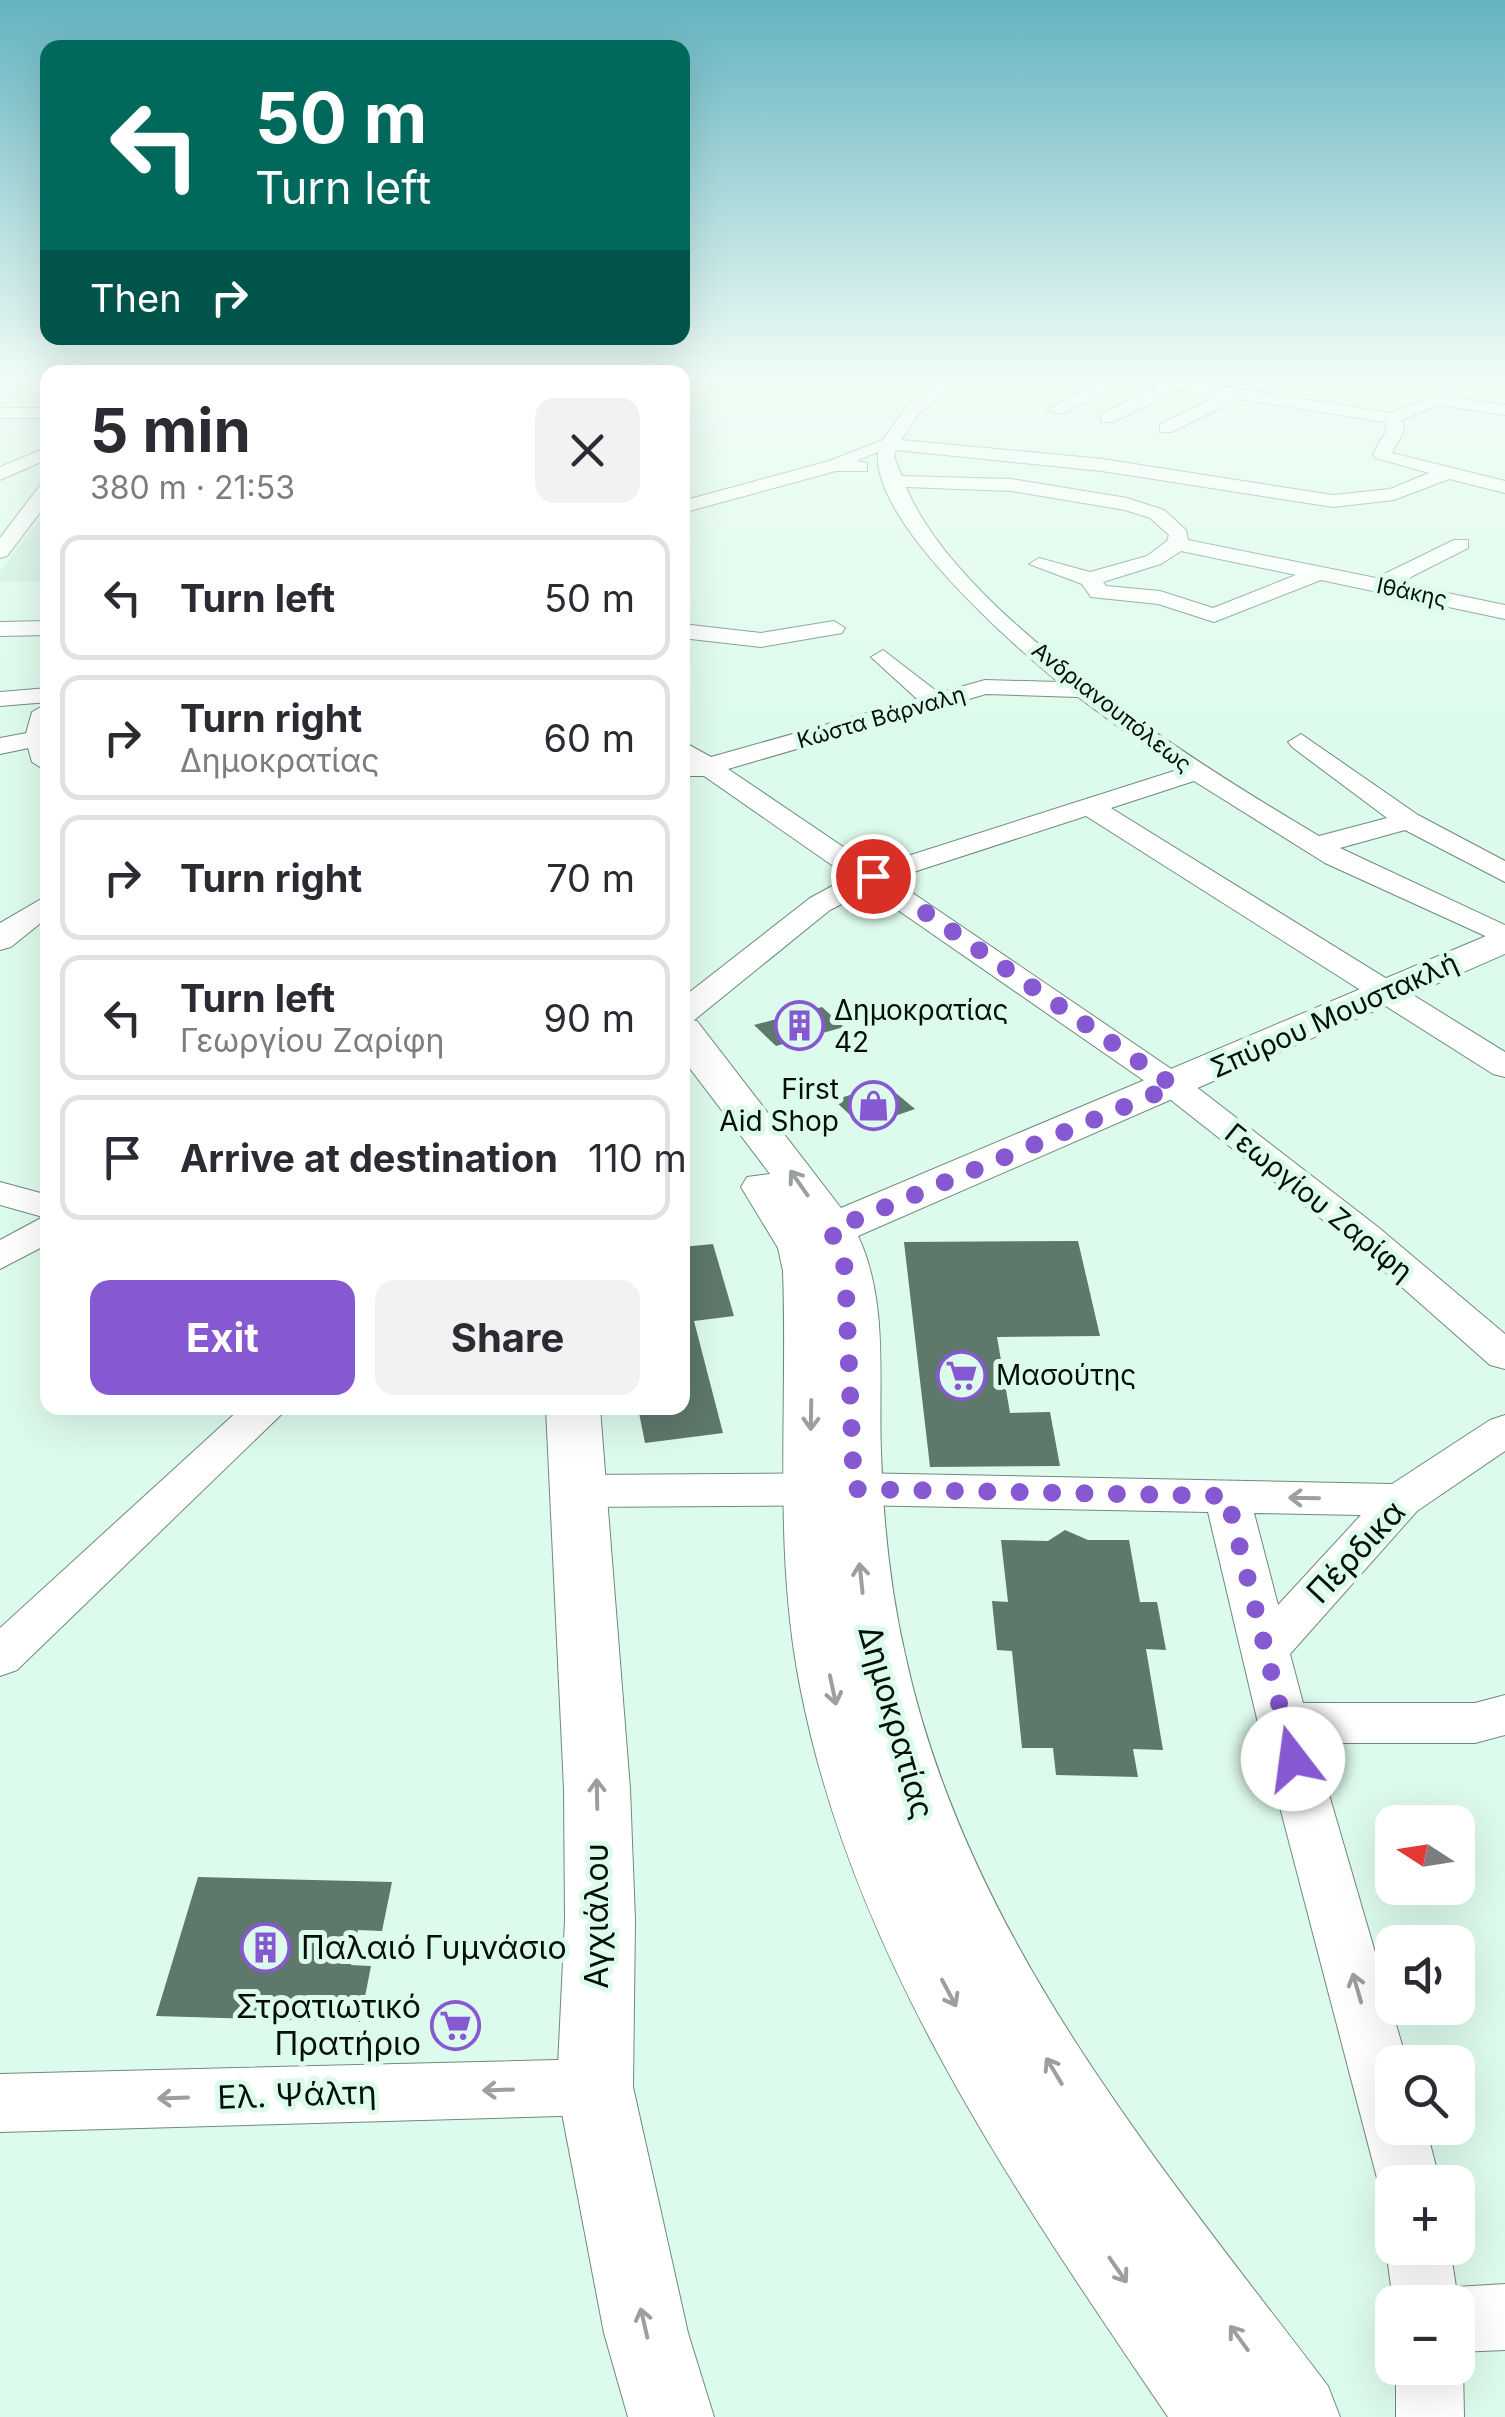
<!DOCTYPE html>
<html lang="en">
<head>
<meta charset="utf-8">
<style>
  body { margin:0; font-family:Inter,sans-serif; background:#f2f2f3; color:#2b2b33; height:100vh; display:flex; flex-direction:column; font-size:38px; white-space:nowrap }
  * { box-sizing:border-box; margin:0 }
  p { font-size:32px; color:#7c7c81 }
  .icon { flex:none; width:55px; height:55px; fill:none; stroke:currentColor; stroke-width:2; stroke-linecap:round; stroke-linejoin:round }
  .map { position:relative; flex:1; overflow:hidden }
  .sheet { position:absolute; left:40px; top:365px; width:650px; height:1050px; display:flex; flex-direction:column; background:#fff; border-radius:20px; box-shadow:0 10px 40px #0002 }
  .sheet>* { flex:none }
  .hud { position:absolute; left:40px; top:40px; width:650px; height:305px; border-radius:20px; box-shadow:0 10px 40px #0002; background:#00695c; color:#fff; overflow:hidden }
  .needle { width:65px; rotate:282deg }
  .tools { position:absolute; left:1375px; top:1805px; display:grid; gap:20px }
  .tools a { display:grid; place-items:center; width:100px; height:100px; border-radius:20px; background:#fff; box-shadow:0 10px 40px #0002; font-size:50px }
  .pin { position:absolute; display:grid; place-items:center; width:85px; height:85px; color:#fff; margin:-42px; border:5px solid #fff; border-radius:50%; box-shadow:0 2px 10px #0007 }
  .me { position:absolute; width:110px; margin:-55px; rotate:345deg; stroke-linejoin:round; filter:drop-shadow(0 0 8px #0008) }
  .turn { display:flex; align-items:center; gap:35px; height:210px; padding:0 50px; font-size:45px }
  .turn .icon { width:130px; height:130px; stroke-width:2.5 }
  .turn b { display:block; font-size:70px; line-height:85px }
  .then { display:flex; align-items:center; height:95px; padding:0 50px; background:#0003; gap:20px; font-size:38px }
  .round { display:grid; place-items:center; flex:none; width:105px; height:105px; border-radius:20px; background:#f2f2f3 }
  .headline { display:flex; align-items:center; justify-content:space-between; height:170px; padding:0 50px }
  h1 { font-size:60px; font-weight:700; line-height:75px }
  .action { display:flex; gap:20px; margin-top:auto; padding:20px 50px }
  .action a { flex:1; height:115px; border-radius:20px; background:#8659d2; color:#fff; font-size:40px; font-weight:700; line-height:115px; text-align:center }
  .action a+a { background:#f2f2f3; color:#2b2b33 }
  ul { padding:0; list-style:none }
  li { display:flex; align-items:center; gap:30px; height:125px; margin:0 20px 15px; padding:0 30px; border:5px solid #e1e1e2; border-radius:20px }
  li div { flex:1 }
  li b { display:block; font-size:38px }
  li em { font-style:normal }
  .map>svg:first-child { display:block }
</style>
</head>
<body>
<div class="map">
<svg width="1505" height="2417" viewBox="0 0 1505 2417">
  <rect width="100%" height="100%" fill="#ddfbec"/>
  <polygon fill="#cbf0de" points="44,515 47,582 0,582 0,571"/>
  <g fill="#5e786b">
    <polygon points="822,1007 844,1027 776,1046 754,1025"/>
    <polygon points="885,1084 915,1109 863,1127 834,1100"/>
    <polygon points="1078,1241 1100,1336 997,1337 1010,1413 1050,1412 1060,1466 930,1467 904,1242"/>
    <polygon points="713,1244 734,1316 694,1321 723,1433 645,1443 638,1408 682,1408 682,1247"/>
    <polygon points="1065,1530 1088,1540 1129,1540 1140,1602 1157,1602 1166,1650 1146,1649 1163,1750 1133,1749 1138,1777 1056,1775 1053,1748 1022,1748 1012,1651 997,1650 992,1601 1008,1602 1001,1540 1048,1541"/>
    <polygon points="198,1877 392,1882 382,1931 358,1930 351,1965 371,1966 360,2022 156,2016"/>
  </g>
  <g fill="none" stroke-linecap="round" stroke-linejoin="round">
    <defs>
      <g id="minor">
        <polygon points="0,377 30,377 31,379 0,405 0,391 9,383 0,383"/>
        <path d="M 946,377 L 966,377 L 919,413 L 901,440 L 1102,459 L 1333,495 L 1390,489 L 1429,473 L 1376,458 L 1373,454 L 1386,431 L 1385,422 L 1238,399 L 1172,432 L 1160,432 L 1160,424 L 1218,396 L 1176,390 L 1113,422 L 1101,422 L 1101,414 L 1157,387 L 1127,382 L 1061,414 L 1047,410 L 1111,377 L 1175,379 L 1391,413 L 1435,395 L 1505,405 L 1505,415 L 1437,405 L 1402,420 L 1404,431 L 1392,453 L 1505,481 L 1505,493 L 1449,479 L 1394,500 L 1333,507 L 1102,471 L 896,450 L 894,457 L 902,476 L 1011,479 L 1127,498 L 1164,510 L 1186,530 L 1188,540 L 1376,578 L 1454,540 L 1468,540 L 1468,548 L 1399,583 L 1505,605 L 1505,619 L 1321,580 L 1214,622 L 1158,604 L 1091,597 L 1082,584 L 1029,564 L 1039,558 L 1090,572 L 1147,556 L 1167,541 L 1169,535 L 1150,518 L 1125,510 L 1011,491 L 906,487 C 960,617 1199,765 1319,836 L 1387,818 L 1292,747 L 1288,742 L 1301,734 L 1418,815 L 1505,861 L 1505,882 L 1405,830 L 1340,848 L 1505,925 L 1505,945 L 1325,863 L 1194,781 L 1111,808 L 1505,1052 L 1505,1077 L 1493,1074 L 1086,816 L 892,879 L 1186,1079 L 1378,1227 L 1505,1334 L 1505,1369 L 1490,1365 L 1352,1243 L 1162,1093 L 869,890 L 830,910 L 693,1021 L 682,1024 L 682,998 L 810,898 L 849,877 L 704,776 L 686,776 L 682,741 L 711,757 L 917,699 L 871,657 L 883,650 L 939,693 L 985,680 L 1058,682 C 1009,641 871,520 878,452 L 856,461 L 867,463 L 867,471 L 836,471 L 682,513 L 682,501 L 829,461 L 883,440 L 907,406 ZM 1181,551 L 1296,575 L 1213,608 L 1160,591 L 1106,586 L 1103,582 L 1161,564 ZM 986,694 L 1078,697 L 1177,770 L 873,867 L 728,769 Z"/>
        <polygon points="1491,377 1505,377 1505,383 1493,380"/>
        <rect x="0" y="408" width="48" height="10"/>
        <polygon points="48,447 48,459 0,480 0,467"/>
        <polygon points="48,482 48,502 7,556 0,558 0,538 41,484"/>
        <polygon points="48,621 48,635 0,636 0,622"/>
        <polygon points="834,621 845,628 842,633 761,647 682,638 682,624 761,633"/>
        <polygon points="48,688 48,702 0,706 0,692"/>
        <polygon points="48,729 48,744 0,754 0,738"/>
        <polygon points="48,895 48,917 11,947 0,950 0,923"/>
        <polygon points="0,1182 48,1195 48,1244 0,1269 0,1240 43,1217 0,1205"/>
        <polygon points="241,1408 288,1408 17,1670 0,1676 0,1628"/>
        <path d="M 1505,1415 L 1505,1451 L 1417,1511 L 1290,1654 L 1303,1703 L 1475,1703 L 1505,1695 L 1505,1735 L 1475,1743 L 1314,1743 L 1407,2062 L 1392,2062 L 1392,2128 L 1426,2128 L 1440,2182 L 1392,2182 L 1392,2206 L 1387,2204 L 1378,2182 L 1258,1723 L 1208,1512 L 854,1505 L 580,1507 L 564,1502 L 558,1491 L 564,1480 L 580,1475 L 854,1473 L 1392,1484 L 1490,1420 ZM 1254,1513 L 1361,1515 L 1278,1605 Z"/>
        <polygon points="595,2059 616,2067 625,2087 616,2107 595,2115 0,2132 0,2074"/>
        <polygon points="1392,2232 1392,2248 1450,2248 1456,2287 1505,2284 1505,2350 1458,2352 1458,2302 1393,2302 1386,2248"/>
        <polygon points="1458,2356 1463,2368 1464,2417 1396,2417 1396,2368 1458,2368"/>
      </g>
      <g id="tertiary">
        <polygon points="48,703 48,772 32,762 25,737 32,712"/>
        <path d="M 1505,928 L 1505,954 L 858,1236 C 889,1302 878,1381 881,1452 C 883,1520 890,1588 905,1654 C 966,1937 1157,2161 1328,2386 L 1340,2417 L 1168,2417 C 1016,2193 852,1957 800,1686 C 773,1550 788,1408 783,1271 L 778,1248 L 741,1187 L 747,1177 L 770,1174 L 682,1058 L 682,1018 L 697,1021 L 841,1208 Z"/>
        <polygon points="546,1408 600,1408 630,1789 635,1920 633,2087 688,2333 714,2417 628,2417 604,2333 557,2087 565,1920 564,1789"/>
      </g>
    </defs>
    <use href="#minor" stroke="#6f8a7c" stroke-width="2"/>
    <use href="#tertiary" stroke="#6f8a7c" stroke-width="2"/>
    <use href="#minor" fill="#fff" fill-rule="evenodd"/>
    <use href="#tertiary" fill="#fff" fill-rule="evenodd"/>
  </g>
  <defs><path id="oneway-shaft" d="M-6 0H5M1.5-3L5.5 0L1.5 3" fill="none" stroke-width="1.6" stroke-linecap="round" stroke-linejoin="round" transform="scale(2.5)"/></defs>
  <g stroke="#9b9f9d">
    <use href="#oneway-shaft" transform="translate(799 1183) rotate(-125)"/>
    <use href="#oneway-shaft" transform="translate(811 1415) rotate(91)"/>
    <use href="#oneway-shaft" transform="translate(1304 1498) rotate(-179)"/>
    <use href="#oneway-shaft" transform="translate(861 1578) rotate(-96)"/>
    <use href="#oneway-shaft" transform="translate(833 1690) rotate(78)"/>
    <use href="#oneway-shaft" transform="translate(597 1794) rotate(-91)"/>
    <use href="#oneway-shaft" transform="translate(1357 1988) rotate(-106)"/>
    <use href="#oneway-shaft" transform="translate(949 1993) rotate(62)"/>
    <use href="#oneway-shaft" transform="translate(1054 2071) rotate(-121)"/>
    <use href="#oneway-shaft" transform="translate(498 2090) rotate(178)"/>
    <use href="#oneway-shaft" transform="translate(173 2098) rotate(178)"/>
    <use href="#oneway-shaft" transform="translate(1118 2270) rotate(55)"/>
    <use href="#oneway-shaft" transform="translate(644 2323) rotate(-103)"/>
    <use href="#oneway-shaft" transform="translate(1239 2338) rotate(-126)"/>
  </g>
  <linearGradient id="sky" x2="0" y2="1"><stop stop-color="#63b3c0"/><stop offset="0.53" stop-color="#f0fdf6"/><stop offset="1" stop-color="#f0fdf6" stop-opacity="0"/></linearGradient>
  <rect width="1505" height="715" fill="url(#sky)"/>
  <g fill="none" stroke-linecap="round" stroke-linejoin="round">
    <polyline stroke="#8659d2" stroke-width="18" stroke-dasharray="0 32.4" points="873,876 1174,1086 831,1230 845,1268 854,1489 1227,1496 1293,1759"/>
  </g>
  <defs>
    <symbol id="building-ring" viewBox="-11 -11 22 22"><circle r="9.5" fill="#ddfbec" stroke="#8659d2" stroke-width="1.5"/><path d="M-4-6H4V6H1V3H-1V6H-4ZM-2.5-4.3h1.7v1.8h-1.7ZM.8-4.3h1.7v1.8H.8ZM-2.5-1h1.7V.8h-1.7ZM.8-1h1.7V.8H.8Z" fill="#8659d2"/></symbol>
    <symbol id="shop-ring" viewBox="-11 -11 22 22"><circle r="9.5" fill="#ddfbec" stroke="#8659d2" stroke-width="1.5"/><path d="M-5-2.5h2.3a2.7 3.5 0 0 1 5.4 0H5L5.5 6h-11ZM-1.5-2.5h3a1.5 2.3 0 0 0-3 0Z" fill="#8659d2"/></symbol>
    <symbol id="supermarket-ring" viewBox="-11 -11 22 22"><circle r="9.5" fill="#ddfbec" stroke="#8659d2" stroke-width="1.5"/><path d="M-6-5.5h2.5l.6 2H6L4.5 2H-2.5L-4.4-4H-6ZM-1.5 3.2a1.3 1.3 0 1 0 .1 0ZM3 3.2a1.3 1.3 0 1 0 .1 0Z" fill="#8659d2"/></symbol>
  </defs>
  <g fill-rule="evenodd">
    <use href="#building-ring" x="772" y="998" width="55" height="55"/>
    <use href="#shop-ring" x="846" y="1078" width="55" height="55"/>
    <use href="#supermarket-ring" x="934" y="1348" width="55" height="55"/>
    <use href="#building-ring" x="238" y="1920" width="55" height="55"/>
    <use href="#supermarket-ring" x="428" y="1998" width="55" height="55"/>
  </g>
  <g text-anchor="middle" stroke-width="10" stroke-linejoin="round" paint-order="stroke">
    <g font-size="22" fill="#050f0a" stroke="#ddfbec">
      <text transform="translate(1412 592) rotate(12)" y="8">Ιθάκης</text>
      <text transform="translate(1112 707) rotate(38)" y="8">Ανδριανουπόλεως</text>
      <text transform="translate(881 717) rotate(-16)" y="8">Κώστα Βάρναλη</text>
    </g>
    <g font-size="28" fill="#050f0a" stroke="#ddfbec" text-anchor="start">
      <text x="834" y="1020">Δημοκρατίας<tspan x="834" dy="32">42</tspan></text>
      <text x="839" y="1099" text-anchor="end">First<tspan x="839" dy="32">Aid Shop</tspan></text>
      <text x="996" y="1385">Μασούτης</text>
    </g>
    <g font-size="28" fill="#050f0a" stroke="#ddfbec">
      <text transform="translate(1334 1015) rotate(-24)" y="10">Σπύρου Μουστακλή</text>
      <text transform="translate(1319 1202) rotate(39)" y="10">Γεωργίου Ζαρίφη</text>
    </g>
    <g font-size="32" fill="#050f0a" stroke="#ddfbec">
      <text transform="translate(1356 1552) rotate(-47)" y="11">Πέρδικα</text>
      <text transform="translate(896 1722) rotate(74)" y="11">Δημοκρατίας</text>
      <text transform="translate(597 1916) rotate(-90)" y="11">Αγχιάλου</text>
      <text transform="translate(297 2095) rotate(-2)" y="11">Ελ. Ψάλτη</text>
    </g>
    <g font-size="32" fill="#050f0a" stroke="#ddfbec" text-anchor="start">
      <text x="301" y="1959">Παλαιό Γυμνάσιο</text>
      <text x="421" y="2018" text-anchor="end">Στρατιωτικό<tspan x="421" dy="37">Πρατήριο</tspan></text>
    </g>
  </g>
</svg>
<div class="tools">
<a><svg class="needle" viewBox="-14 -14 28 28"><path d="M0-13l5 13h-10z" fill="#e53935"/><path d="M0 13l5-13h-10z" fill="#7c7c81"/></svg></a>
<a><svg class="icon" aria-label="sound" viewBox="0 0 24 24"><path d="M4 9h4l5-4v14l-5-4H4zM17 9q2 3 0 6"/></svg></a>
<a><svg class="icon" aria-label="search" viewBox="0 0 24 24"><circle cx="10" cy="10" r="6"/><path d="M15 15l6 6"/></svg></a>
<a>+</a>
<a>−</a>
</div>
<div class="pin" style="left:873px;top:876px;background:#d93025"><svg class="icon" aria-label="arrive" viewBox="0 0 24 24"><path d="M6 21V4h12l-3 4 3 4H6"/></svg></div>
<svg class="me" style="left:1293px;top:1759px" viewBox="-20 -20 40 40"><circle r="19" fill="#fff"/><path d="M0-13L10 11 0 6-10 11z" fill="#8659d2"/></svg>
<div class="hud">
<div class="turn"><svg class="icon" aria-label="left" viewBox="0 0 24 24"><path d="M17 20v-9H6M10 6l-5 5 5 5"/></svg><div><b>50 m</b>Turn left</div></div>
<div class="then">Then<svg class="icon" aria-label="right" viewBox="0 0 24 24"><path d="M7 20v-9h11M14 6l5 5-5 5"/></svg></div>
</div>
<section class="sheet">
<div class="headline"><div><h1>5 min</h1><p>380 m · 21:53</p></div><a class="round"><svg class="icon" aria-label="close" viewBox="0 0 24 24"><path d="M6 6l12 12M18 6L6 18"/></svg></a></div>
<ul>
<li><svg class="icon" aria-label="left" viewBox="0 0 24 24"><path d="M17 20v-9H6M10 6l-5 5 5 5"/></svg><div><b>Turn left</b></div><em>50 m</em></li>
<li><svg class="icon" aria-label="right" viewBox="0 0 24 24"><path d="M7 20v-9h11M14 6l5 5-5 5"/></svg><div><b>Turn right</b><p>Δημοκρατίας</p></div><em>60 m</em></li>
<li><svg class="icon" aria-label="right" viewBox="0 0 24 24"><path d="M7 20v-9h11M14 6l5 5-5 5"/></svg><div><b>Turn right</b></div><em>70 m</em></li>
<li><svg class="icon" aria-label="left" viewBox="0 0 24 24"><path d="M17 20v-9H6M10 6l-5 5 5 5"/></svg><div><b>Turn left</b><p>Γεωργίου Ζαρίφη</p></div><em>90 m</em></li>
<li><svg class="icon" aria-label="arrive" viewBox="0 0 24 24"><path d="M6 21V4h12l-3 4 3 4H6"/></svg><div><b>Arrive at destination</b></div><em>110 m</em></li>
</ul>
<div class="action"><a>Exit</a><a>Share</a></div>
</section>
</div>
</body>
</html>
